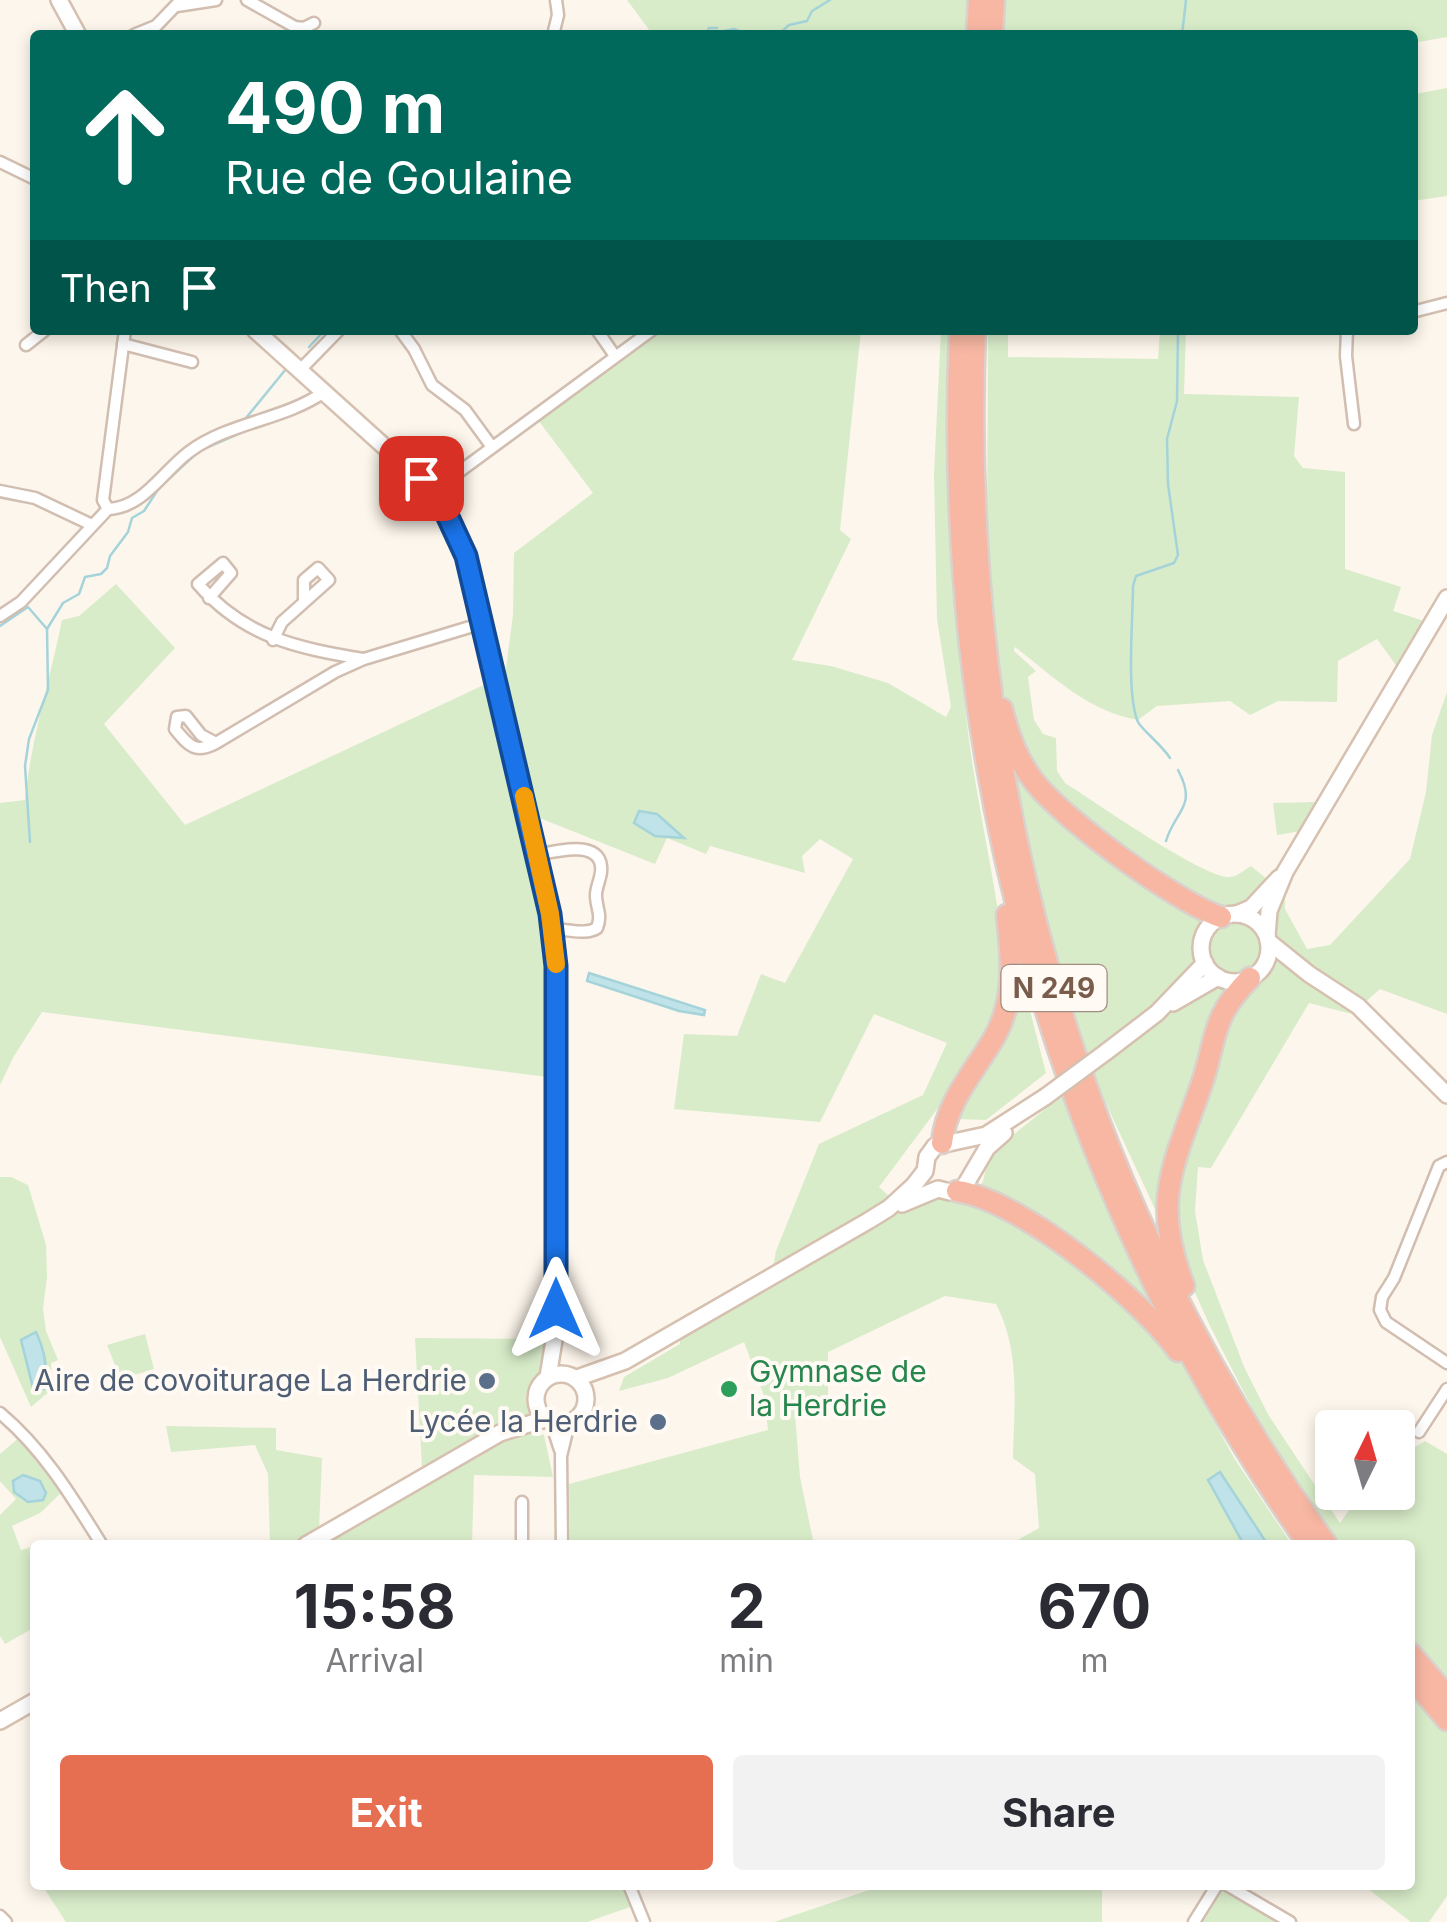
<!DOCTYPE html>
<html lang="en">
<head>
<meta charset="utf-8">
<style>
  body { margin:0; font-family:Inter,sans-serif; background:#f2f2f3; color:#2b2b33; height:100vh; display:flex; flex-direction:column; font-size:38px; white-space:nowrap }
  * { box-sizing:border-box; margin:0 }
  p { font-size:32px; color:#7c7c81 }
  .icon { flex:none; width:55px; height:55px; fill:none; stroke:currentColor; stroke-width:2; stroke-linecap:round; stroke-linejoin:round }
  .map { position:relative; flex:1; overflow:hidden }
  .sheet { position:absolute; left:30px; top:1540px; width:1385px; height:350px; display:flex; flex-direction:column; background:#fff; border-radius:10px; box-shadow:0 5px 15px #0003 }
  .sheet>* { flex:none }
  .top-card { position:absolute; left:30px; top:30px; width:1388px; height:305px; border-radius:10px; box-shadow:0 5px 15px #0003; background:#00695c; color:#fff; overflow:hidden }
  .needle { width:65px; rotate:5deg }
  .fabs { position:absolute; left:1315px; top:1410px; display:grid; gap:20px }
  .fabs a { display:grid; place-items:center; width:100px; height:100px; border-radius:10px; background:#fff; box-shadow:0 5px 15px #0003; font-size:50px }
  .pin { position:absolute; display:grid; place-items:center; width:85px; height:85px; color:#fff; margin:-42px; border-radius:20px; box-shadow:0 5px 15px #0006 }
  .me { position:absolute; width:110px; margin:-55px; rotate:0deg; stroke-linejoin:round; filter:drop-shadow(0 0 8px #0008) }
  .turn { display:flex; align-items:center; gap:35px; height:210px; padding:0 30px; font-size:45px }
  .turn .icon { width:130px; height:130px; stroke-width:2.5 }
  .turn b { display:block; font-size:70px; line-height:85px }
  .then { display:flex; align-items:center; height:95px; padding:0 30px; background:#0003; gap:20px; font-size:38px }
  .eta { display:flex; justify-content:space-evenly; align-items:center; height:170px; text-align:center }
  .eta b { font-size:60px; font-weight:700; line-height:70px }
  .primary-button { display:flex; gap:20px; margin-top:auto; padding:20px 30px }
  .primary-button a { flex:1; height:115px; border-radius:10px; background:#e76f51; color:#fff; font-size:40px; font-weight:700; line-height:115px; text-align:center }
  .primary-button a+a { background:#f2f2f3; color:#2b2b33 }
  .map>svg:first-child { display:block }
</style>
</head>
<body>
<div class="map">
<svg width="1447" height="1922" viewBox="0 0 1447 1922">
  <rect width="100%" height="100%" fill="#fdf6ec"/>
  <g fill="#d8ecc9">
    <polygon points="627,0 969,0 967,35 646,35 650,31"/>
    <polygon points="1005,0 1447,0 1447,37 1413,43 1412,35 1003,35"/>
    <polygon points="1447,88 1447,196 1413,201 1413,90 1415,94"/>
    <path d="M 662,330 L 861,330 L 840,530 L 851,539 L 792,660 L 831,666 L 888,683 L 946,717 L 951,707 L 937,619 L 934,474 L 941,330 L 951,330 C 950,464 952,598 968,732 C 978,812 998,891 1006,971 L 1024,987 L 1046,1073 L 986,1120 L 958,1119 L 938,1108 L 879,1187 L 903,1209 L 927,1199 L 974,1199 L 983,1181 L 989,1154 L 1064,1094 L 1190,1377 L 1234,1458 L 1292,1545 L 1009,1545 L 1039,1528 L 1035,1474 L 1013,1458 C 1014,1405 1021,1352 996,1304 L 945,1296 L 828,1352 L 828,1398 L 795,1414 L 800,1477 L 814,1545 L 570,1545 L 569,1484 L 768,1430 L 764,1396 L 744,1342 L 668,1378 L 619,1391 L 624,1377 L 680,1344 L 680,1332 L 770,1283 L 776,1251 L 819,1144 L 923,1095 L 947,1043 L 874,1014 L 820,1122 L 674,1109 L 684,1034 L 737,1036 L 761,974 L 785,983 L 853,859 L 820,839 L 802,856 L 805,873 L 710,846 L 706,854 L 667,838 L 655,864 L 537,817 L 505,676 L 513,615 L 514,553 L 593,493 L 538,420 Z"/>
    <path d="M 988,330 L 1008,330 L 1008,357 L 1158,359 L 1160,330 L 1186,330 L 1184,394 L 1299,397 L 1294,456 L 1303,468 L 1345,472 L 1345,569 L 1401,587 L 1393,611 L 1427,622 L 1398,668 L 1377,639 L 1338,661 L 1337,702 L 1278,701 L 1250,715 L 1230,701 L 1157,706 L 1138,720 C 1087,711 1054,677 1015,647 L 1014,651 L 1036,671 L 1028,677 L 1034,720 L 1043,734 L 1056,738 L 1057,771 L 1065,783 C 1091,799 1207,881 1231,877 C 1238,876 1246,869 1251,866 L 1285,894 L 1285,909 L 1307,949 L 1330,945 L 1410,859 L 1426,792 L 1432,735 L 1447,692 L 1447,1014 L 1380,989 L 1352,1014 L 1309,1003 L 1211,1168 L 1198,1167 L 1195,1211 L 1203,1260 L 1245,1369 L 1269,1416 L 1340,1523 L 1361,1493 L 1398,1492 L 1398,1452 L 1403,1454 L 1425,1441 L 1447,1454 L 1447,1683 L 1410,1639 L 1410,1545 L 1339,1545 L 1306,1500 L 1253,1410 L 1211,1328 L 1181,1262 L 1174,1211 L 1155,1209 L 1094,1078 L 1033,880 L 1009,766 L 1014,730 L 1003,690 L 997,646 L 987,529 Z"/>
    <path d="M 116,584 L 175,648 L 104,724 L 185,825 L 488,683 L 545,949 L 547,1077 L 42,1012 L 14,1056 L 0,1085 L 0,803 L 25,800 C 31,739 50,680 62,620 L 79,616 Z"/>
    <polygon points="1316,802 1301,831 1277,835 1273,803"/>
    <polygon points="0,1177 11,1177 28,1185 46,1245 47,1277 43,1309 46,1331 58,1360 51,1363 52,1389 31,1407 0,1337"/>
    <polygon points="145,1334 154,1369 121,1379 107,1345"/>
    <path d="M 415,1338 L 544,1339 L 544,1369 C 518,1392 524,1402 537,1432 L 544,1435 L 553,1477 L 474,1475 L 472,1545 L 270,1545 L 268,1474 L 255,1445 L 171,1452 L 166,1426 L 276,1428 L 276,1450 L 322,1458 L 319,1529 L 422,1467 Z"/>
    <polygon points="20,1437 62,1492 40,1513 12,1526 21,1550 35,1546 35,1627 5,1644 0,1636 0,1515 16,1499 0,1481 0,1454"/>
    <polygon points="1410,1690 1447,1730 1447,1896 1429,1922 1411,1922 1363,1885 1410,1885"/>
    <polygon points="42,1885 624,1885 633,1906 587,1922 66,1922"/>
    <polygon points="884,1885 1102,1885 1102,1922 774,1922"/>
    <polygon points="1223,1889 1278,1922 1203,1922"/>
  </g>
  <g fill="#bfe3e8" stroke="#a5d3da" stroke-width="2.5">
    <polygon points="639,811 657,814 684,838 655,836 634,823"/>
    <polygon points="589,973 705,1010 704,1015 679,1011 587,981"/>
    <path d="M 36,1332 C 45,1352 48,1367 44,1389 L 33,1388 L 21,1340 Z"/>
    <polygon points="1220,1472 1268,1545 1244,1545 1208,1480"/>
    <polygon points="23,1475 40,1481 46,1493 43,1500 28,1502 14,1492 13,1481"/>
  </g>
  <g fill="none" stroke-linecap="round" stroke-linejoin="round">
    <g stroke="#a5d3da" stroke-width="2.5">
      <polyline points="724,31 734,29 750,35"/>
      <polyline points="706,35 709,28 717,28"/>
      <polyline points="778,35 789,25 807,21 812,11 830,0"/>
      <polyline points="1182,35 1186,0"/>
      <polyline points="309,347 325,330"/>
      <polyline points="246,418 286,369"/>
      <polyline points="0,626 28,607 47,629 63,603 79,594 85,577 101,574 107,568 110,556 128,532 132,518 144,511 159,488 199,451 245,431"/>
      <path d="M 1170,758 C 1162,745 1142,730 1138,722 C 1126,695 1133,618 1133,586 L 1136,576 L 1174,563 L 1178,555 L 1168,484 L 1167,439 L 1177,401 L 1178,330"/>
      <path d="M 1166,841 C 1175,810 1198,807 1178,770"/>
      <polyline points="30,842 25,766 29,739 48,690 47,629"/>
    </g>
    <defs>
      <g id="street">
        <polyline points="247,0 295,27 304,28 314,23"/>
        <polyline points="177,6 216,0"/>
        <polyline points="134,35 156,26 181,0"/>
        <polyline points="553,35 558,15 556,0"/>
        <polyline points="0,162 35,179"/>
        <polyline points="1412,312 1447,303"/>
        <polyline points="400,330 414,349 432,385 465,410 492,447"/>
        <polyline points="597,330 615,356"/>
        <polyline points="1347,330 1346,356 1354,424"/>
        <polyline points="123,344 192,362"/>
        <polyline points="26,345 45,330"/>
        <polyline points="300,370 339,330"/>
        <polyline points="0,491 35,498 92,525"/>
        <polyline points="433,491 652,330"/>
        <path d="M 108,509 C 143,508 163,471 189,452 C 229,422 284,420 324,392"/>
        <polyline points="108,509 103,500 125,330"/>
        <path d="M 209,598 L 231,573 L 223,563 L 198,584 C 244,637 297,648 363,659"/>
        <polyline points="0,616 21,602 108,509"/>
        <polyline points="273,640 282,622 329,580 318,568 304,580 304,602"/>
        <path d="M 216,743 L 201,735 L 186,716 L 177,717 L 175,729 C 189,746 195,754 216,743 L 335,672 L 364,659 L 483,623"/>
        <path d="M 537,855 C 552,852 598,839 601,866 C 603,876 595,887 596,897 C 597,910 602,915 597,928 C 584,936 568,928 553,930"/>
        <polyline points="1447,1162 1439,1166 1394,1278 1382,1297 1380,1310 1386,1322 1447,1363"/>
        <path d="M 0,1413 C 44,1450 72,1497 102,1545"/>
        <polyline points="551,1422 560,1450"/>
        <polyline points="1419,1432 1447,1389"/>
        <polyline points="522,1502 522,1545"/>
        <polyline points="562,1545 561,1456 569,1423"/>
        <polyline points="629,1885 644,1922"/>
        <polyline points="1227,1885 1290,1922"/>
        <polyline points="0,1916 6,1922"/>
        <polyline points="1194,1922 1217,1885"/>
      </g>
      <g id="secondary">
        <polyline points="59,0 78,35"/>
        <polyline points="255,330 428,486 448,513 469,565 550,914 556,965 556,1328 548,1377"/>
        <polyline points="1237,914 1251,908 1279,878"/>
        <circle cx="1235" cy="948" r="34"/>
        <polyline points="1267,936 1269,911 1285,872 1447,598"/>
        <polyline points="1268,941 1309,974 1358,1006 1447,1095"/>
        <polyline points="1173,1003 1218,977"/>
        <polyline points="1106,1052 1157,1013 1205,963"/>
        <polyline points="902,1204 938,1189 950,1192 964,1187 987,1148 1004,1133"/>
        <circle cx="561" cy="1399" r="25"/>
        <polyline points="577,1378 625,1361 868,1221 889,1208 914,1185 925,1171 927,1157 935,1146 986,1135 1045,1097"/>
        <polyline points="306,1545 500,1433 545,1419"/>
        <polyline points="0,1721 35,1701"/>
      </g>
      <g id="highway">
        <polyline points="977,35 979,0"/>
        <polyline points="992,35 994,0"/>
        <path d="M 960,330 C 941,765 1057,1188 1309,1545"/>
        <path d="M 975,330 C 958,769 1070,1186 1327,1545"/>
        <path d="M 1002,709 C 1008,734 1017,759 1033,780 C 1061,818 1177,903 1221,917"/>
        <path d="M 942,1143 C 946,1102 974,1072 994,1038 C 1016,999 1012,958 1007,915"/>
        <path d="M 957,1191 C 1021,1200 1140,1298 1178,1351"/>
        <path d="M 1184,1286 C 1150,1199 1175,1163 1202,1083 C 1218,1034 1211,1018 1250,978"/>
        <polyline points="1410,1653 1447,1696"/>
        <polyline points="1410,1676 1447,1720"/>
      </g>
    </defs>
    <use href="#street" stroke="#d1beb0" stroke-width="15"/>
    <use href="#secondary" stroke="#d6c0b0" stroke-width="20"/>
    <use href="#highway" stroke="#dad1cd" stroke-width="25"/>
    <use href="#street" stroke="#fff" stroke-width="10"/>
    <use href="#secondary" stroke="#fff" stroke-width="15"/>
    <use href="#highway" stroke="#f7b7a3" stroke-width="20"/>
    <defs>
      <polyline id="secondary-bridge" points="1045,1097 1106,1052"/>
    </defs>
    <use href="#secondary-bridge" stroke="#d6c0b0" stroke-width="20" stroke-linecap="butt"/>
    <use href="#secondary-bridge" stroke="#fff" stroke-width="15"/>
  </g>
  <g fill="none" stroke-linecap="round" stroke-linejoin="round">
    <defs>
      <polyline id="route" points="421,478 441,502 466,556 550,914 556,966 556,1309"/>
    </defs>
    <use href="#route" stroke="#114b97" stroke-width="25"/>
    <use href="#route" stroke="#1a73e8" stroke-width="18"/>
    <polyline stroke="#f59e0b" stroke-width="18" points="524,796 550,914 556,964"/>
  </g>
  <g fill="#5c6f8a" stroke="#fffaf3" stroke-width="4">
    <circle cx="487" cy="1381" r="10"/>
    <circle cx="658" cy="1422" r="10"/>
  </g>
  <circle fill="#2e9e5b" stroke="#fffaf3" stroke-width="4" cx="729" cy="1389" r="10"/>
  <g text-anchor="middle" stroke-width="8" stroke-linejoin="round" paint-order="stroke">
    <rect fill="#fffaf3" stroke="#a28b7f" stroke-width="2.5" x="1001.5" y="965" width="105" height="46" rx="8"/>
    <g font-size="28" font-weight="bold" fill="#7a5c4d">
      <text x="1054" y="998">N 249</text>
    </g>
    <g font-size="30" fill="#27864d" stroke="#fffaf3" text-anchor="start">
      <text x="749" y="1382">Gymnase de<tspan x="749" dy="34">la Herdrie</tspan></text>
    </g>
    <g font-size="30" fill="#4e5e75" stroke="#fffaf3" text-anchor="end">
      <text x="467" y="1391">Aire de covoiturage La Herdrie</text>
      <text x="638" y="1432">Lycée la Herdrie</text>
    </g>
  </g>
</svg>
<div class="fabs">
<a><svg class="needle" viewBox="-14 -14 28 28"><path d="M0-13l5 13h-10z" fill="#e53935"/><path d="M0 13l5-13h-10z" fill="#7c7c81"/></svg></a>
</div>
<div class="pin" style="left:421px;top:478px;background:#d93025"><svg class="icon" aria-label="arrive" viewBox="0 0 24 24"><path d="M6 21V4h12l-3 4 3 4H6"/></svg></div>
<svg class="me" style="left:556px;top:1309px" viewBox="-20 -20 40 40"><path d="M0-17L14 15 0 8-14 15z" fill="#1a73e8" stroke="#fff" stroke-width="4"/></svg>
<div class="top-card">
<div class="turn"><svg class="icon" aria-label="ahead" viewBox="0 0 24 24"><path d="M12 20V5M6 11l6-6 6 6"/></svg><div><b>490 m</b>Rue de Goulaine</div></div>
<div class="then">Then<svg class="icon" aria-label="arrive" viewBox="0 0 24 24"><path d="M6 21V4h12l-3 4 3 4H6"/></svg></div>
</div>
<section class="sheet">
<div class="eta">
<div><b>15:58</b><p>Arrival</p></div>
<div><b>2</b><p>min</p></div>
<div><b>670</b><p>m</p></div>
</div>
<div class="primary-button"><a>Exit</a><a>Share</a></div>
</section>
</div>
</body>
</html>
